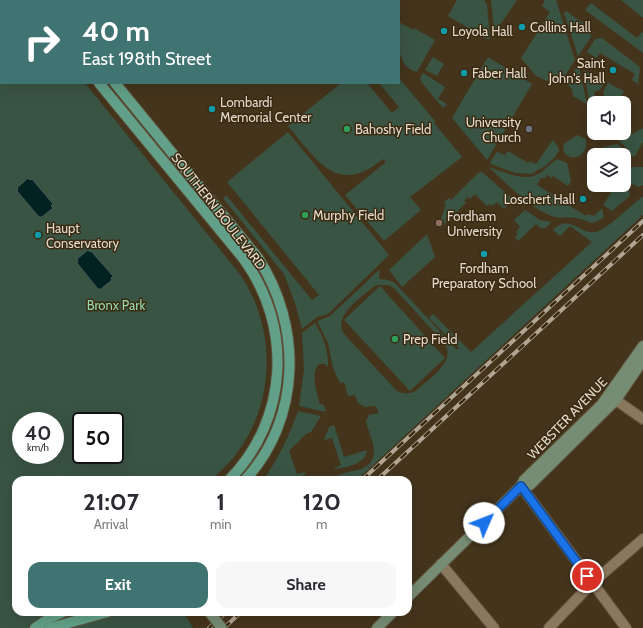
<!DOCTYPE html>
<html lang="en">
<head>
<meta charset="utf-8">
<style>
  body { margin:0; font-family:Cabin,sans-serif; background:#f7f7f7; color:#2b2b33; height:100vh; display:flex; flex-direction:column; font-size:15px; white-space:nowrap }
  * { box-sizing:border-box; margin:0 }
  p { font-size:13px; color:#7c7c81 }
  .icon { flex:none; width:22px; height:22px; fill:none; stroke:currentColor; stroke-width:2; stroke-linecap:round; stroke-linejoin:round }
  .map { position:relative; flex:1; overflow:hidden }
  .side { position:absolute; left:12px; top:476px; width:400px; height:140px; display:flex; flex-direction:column; background:#fff; border-radius:12px; box-shadow:0 4px 16px #0002 }
  .side>* { flex:none }
  .banner { position:absolute; left:0px; top:0px; width:400px; height:84px; box-shadow:0 4px 16px #0002; background:#407472; color:#fff; overflow:hidden }
  .buttons { position:absolute; left:587px; top:96px; display:grid; gap:8px }
  .buttons a { display:grid; place-items:center; width:44px; height:44px; border-radius:8px; background:#fff; box-shadow:0 4px 16px #0002; font-size:20px }
  .speed { position:absolute; left:12px; top:412px; display:flex; gap:8px; font-size:20px; font-weight:700; text-align:center }
  .speed>* { display:grid; place-content:center; width:52px; height:52px; border-radius:50%; background:#fff; box-shadow:0 4px 16px #0002; line-height:1 }
  .speed small { font-size:10px; font-weight:400 }
  .speed .limit { border:2px solid #111; border-radius:6px; background:#fff; color:#111 }
  .pin { position:absolute; display:grid; place-items:center; width:34px; height:34px; color:#fff; margin:-17px; border:2px solid #fff; border-radius:50%; box-shadow:0 1px 4px #0007 }
  .me { position:absolute; width:44px; margin:-22px; rotate:46deg; stroke-linejoin:round; filter:drop-shadow(0 0 3px #0008) }
  .turn { display:flex; align-items:center; gap:14px; height:84px; padding:0 16px; font-size:18px }
  .turn .icon { width:52px; height:52px; stroke-width:2.5 }
  .turn b { display:block; font-size:28px; line-height:34px }
  .eta { display:flex; justify-content:space-evenly; align-items:center; height:68px; text-align:center }
  .eta b { font-size:24px; font-weight:700; line-height:28px }
  .cta { display:flex; gap:8px; margin-top:auto; padding:8px 16px }
  .cta a { flex:1; height:46px; border-radius:12px; background:#407472; color:#fff; font-size:16px; font-weight:700; line-height:46px; text-align:center }
  .cta a+a { background:#f7f7f7; color:#2b2b33 }
  .map>svg:first-child { display:block }
</style>
</head>
<body>
<div class="map">
<svg width="643" height="628" viewBox="0 0 643 628">
  <rect width="100%" height="100%" fill="#44341c"/>
  <g fill="#3a5443" fill-rule="evenodd">
    <path d="M 0,0 L 8,1 L 1,1 L 1,83 L 85,83 L 239,273 C 284,337 274,431 210,480 L 16,480 L 16,612 L 179,612 L 186,616 L 193,628 L 0,628 ZM 21,421 L 55,421 L 55,455 L 21,455 ZM 81,421 L 115,421 L 115,455 L 81,455 Z"/>
    <polygon points="457,0 484,0 487,4 490,39 487,39 448,16"/>
    <polygon points="491,0 517,0 496,31 494,30"/>
    <polygon points="545,0 556,0 575,60 563,79 547,81 536,76 521,58 550,12 542,6"/>
    <polygon points="621,0 643,0 643,18"/>
    <polygon points="591,3 637,38 642,32 643,33 643,53 585,10"/>
    <polygon points="566,11 590,28 591,37 578,56 564,13"/>
    <path d="M 399,22 L 413,30 L 414,28 L 435,40 L 417,72 C 395,67 399,39 399,22 Z"/>
    <polygon points="602,38 640,67 638,86 637,83 632,80 635,74 600,53 596,58 587,52 595,39"/>
    <polygon points="433,57 444,64 437,76 425,70"/>
    <polygon points="488,57 532,84 487,160 452,118"/>
    <polygon points="578,65 579,67 587,104 573,96 572,89 566,83"/>
    <polygon points="584,70 605,82 600,90 594,92 595,99 590,107"/>
    <polygon points="423,73 445,87 438,99 447,104 443,108 422,83 420,78"/>
    <path d="M 399,78 L 435,121 L 434,123 L 462,157 L 410,197 L 421,210 L 384,241 L 345,195 L 386,162 L 383,159 C 337,197 317,160 288,126 L 341,83 L 367,83 L 392,113 L 399,107 L 379,83 L 399,83 Z"/>
    <polygon points="608,83 624,91 617,103 597,103 602,99 608,103 610,101 604,96 603,92"/>
    <polygon points="643,128 643,142 635,156 632,156 628,149 619,141"/>
    <polygon points="288,132 389,255 328,314 317,317 302,329 295,303 284,274 223,198 227,196 312,300 319,295 227,182"/>
    <path d="M 577,135 L 586,139 C 589,156 570,165 563,150 L 564,144 Z"/>
    <polygon points="553,140 558,147 559,151 555,157 544,167 531,174 515,173 491,164 490,162 497,152 505,155 508,151 528,163 530,161 536,164"/>
    <path d="M 617,144 C 624,148 631,155 630,163 L 624,159 L 624,155 L 619,155 L 611,150 L 607,155 L 594,155 L 604,147 Z"/>
    <path d="M 557,159 L 567,163 L 571,181 L 568,186 L 553,176 L 551,178 L 547,175 L 545,178 L 541,178 L 537,185 L 586,216 L 588,214 L 594,216 L 602,208 L 604,217 C 589,228 590,220 576,218 C 569,216 562,219 555,217 C 535,212 504,182 489,167 C 504,172 525,183 540,173 C 546,169 551,163 557,159 Z"/>
    <polygon points="632,167 643,167 643,185 639,187 632,184 627,174"/>
    <polygon points="482,172 514,200 504,209 497,202 492,206 490,204 487,206 475,194 470,199 468,197 464,201 466,203 451,217 449,215 445,219 447,221 441,228 438,227 446,204 444,202 449,198 451,200 478,173"/>
    <polygon points="624,175 628,179 630,196 612,211 603,205 616,185 624,185"/>
    <path d="M 643,196 L 643,215 L 357,480 L 332,480 C 342,467 373,476 374,452 C 374,442 368,431 366,421 L 369,415 L 379,413 L 376,406 L 365,407 L 358,403 L 355,395 L 348,396 L 344,382 L 340,383 L 333,368 L 328,343 L 317,321 L 330,316 L 379,270 L 380,272 L 379,279 L 388,280 L 395,283 L 457,350 L 459,348 L 429,318 L 433,314 L 471,352 L 592,242 L 570,226 L 560,236 L 553,230 C 570,213 580,235 596,232 C 606,230 633,204 643,196 ZM 378,285 L 388,285 L 394,288 L 445,344 C 456,363 428,379 416,391 C 409,394 403,395 396,390 L 345,335 C 331,316 361,298 373,287 Z"/>
    <polygon points="525,210 540,220 551,222 546,228 541,228 536,224 518,241 515,237 518,234 516,232 520,227 514,220"/>
    <polygon points="427,234 435,257 402,287 389,270"/>
    <polygon points="380,286 445,358 410,391 344,320"/>
    <path d="M 315,323 C 323,336 329,351 328,367 L 325,364 L 319,364 C 310,372 317,394 320,404 L 324,405 L 326,412 L 299,406 L 304,370 L 302,333 Z"/>
    <path d="M 298,411 L 321,416 L 311,432 L 306,434 L 289,451 L 297,474 L 305,472 L 306,474 L 291,480 L 263,480 C 279,458 289,436 298,411 Z"/>
    <path d="M 334,425 L 344,457 L 367,450 C 368,463 343,469 333,469 L 341,465 L 332,438 L 324,440 L 329,427 Z"/>
  </g>
  <g fill="#022222" stroke="#465955">
    <polygon points="28,178 30,180 32,179 53,204 51,206 53,208 42,217 39,217 17,191 18,189 17,188"/>
    <polygon points="88,250 90,252 91,251 113,276 111,278 112,280 101,289 98,289 77,263 78,261 77,259"/>
  </g>
  <g fill="none" stroke-linecap="round" stroke-linejoin="round">
    <defs>
      <g id="minor">
        <polyline points="610,396 643,419"/>
        <polyline points="441,564 494,628"/>
        <polyline points="549,628 592,583 643,539"/>
      </g>
      <polyline id="tertiary" points="521,486 626,628"/>
      <g id="secondary">
        <polyline points="521,486 530,485 616,400 643,360"/>
        <polyline points="408,597 521,486 524,480 602,404 643,346"/>
        <polyline points="377,628 393,612"/>
      </g>
      <g id="primary">
        <polyline points="30,0 31,1"/>
        <polyline points="48,0 48,1"/>
        <path d="M 99,83 L 243,258 C 293,326 289,419 229,480"/>
        <path d="M 115,83 L 258,258 C 302,325 302,418 245,480"/>
        <polyline points="35,628 50,618 63,612"/>
        <polyline points="50,628 108,612"/>
      </g>
    </defs>
    <use href="#minor" stroke="#5e503b" stroke-width="12"/>
    <use href="#tertiary" stroke="#5e503b" stroke-width="12"/>
    <use href="#secondary" stroke="#5e503b" stroke-width="12"/>
    <use href="#primary" stroke="#5e503b" stroke-width="12"/>
    <use href="#minor" stroke="#8a785e" stroke-width="10"/>
    <use href="#tertiary" stroke="#8a785e" stroke-width="10"/>
    <use href="#secondary" stroke="#768c73" stroke-width="10"/>
    <use href="#primary" stroke="#62a089" stroke-width="10"/>
    <defs>
      <g id="rail">
        <polyline points="362,480 643,221"/>
        <polyline points="377,480 643,235"/>
        <polyline points="209,628 226,612"/>
        <polyline points="224,628 241,612"/>
      </g>
    </defs>
    <use href="#rail" stroke="#b1a593" stroke-width="4"/>
    <use href="#rail" stroke="#392a11" stroke-width="2.5" stroke-dasharray="8" stroke-linecap="butt"/>
    <defs>
      <polyline id="secondary-bridge" points="210,613 222,628"/>
    </defs>
    <use href="#secondary-bridge" stroke="#5e503b" stroke-width="12" stroke-linecap="butt"/>
    <use href="#secondary-bridge" stroke="#768c73" stroke-width="10"/>
  </g>
  <g fill="none" stroke-linecap="round" stroke-linejoin="round">
    <defs>
      <polyline id="route" points="484,523 521,486 587,576"/>
    </defs>
    <use href="#route" stroke="#114b97" stroke-width="10"/>
    <use href="#route" stroke="#1a73e8" stroke-width="7"/>
  </g>
  <g fill="#0f9aa8" stroke="#392a11" stroke-width="1.5">
    <circle cx="522" cy="27" r="4"/>
    <circle cx="444" cy="31" r="4"/>
    <circle cx="613" cy="70" r="4"/>
    <circle cx="464" cy="73" r="4"/>
    <circle cx="212" cy="109" r="4"/>
    <circle cx="583" cy="199" r="4"/>
    <circle cx="38" cy="235" r="4"/>
    <circle cx="484" cy="254" r="4"/>
  </g>
  <g fill="#2e9e5b" stroke="#392a11" stroke-width="1.5">
    <circle cx="347" cy="129" r="4"/>
    <circle cx="305" cy="215" r="4"/>
    <circle cx="395" cy="339" r="4"/>
  </g>
  <circle fill="#6b7280" stroke="#392a11" stroke-width="1.5" cx="529" cy="129" r="4"/>
  <circle fill="#8d6e63" stroke="#392a11" stroke-width="1.5" cx="439" cy="223" r="4"/>
  <g text-anchor="middle" stroke-width="3" stroke-linejoin="round" paint-order="stroke">
    <g font-size="13" fill="#e3d9cb" stroke="#392a11" text-anchor="start">
      <text x="530" y="32">Collins Hall</text>
      <text x="452" y="36">Loyola Hall</text>
      <text x="605" y="68" text-anchor="end">Saint<tspan x="605" dy="15">John's Hall</tspan></text>
      <text x="472" y="78">Faber Hall</text>
      <text x="220" y="107">Lombardi<tspan x="220" dy="15">Memorial Center</tspan></text>
      <text x="521" y="127" text-anchor="end">University<tspan x="521" dy="15">Church</tspan></text>
      <text x="355" y="134">Bahoshy Field</text>
      <text x="575" y="204" text-anchor="end">Loschert Hall</text>
      <text x="313" y="220">Murphy Field</text>
      <text x="447" y="221">Fordham<tspan x="447" dy="15">University</tspan></text>
      <text x="46" y="233">Haupt<tspan x="46" dy="15">Conservatory</tspan></text>
      <text x="484" y="273" text-anchor="middle">Fordham<tspan x="484" dy="15">Preparatory School</tspan></text>
      <text x="403" y="344">Prep Field</text>
    </g>
    <g font-size="13" fill="#e3d9cb" stroke="#392a11">
      <text transform="translate(219 211) rotate(52)" y="5">SOUTHERN BOULEVARD</text>
      <text transform="translate(567 418) rotate(-46)" y="5">WEBSTER AVENUE</text>
    </g>
    <g font-size="13" fill="#96daaf" stroke="#392a11">
      <text x="116" y="310">Bronx Park</text>
    </g>
  </g>
</svg>
<div class="buttons">
<a><svg class="icon" aria-label="sound" viewBox="0 0 24 24"><path d="M4 9h4l5-4v14l-5-4H4zM17 9q2 3 0 6"/></svg></a>
<a><svg class="icon" aria-label="layers" viewBox="0 0 24 24"><path d="M12 4l9 5-9 5-9-5zM3 14l9 5 9-5"/></svg></a>
</div>
<div class="speed"><div>40<small>km/h</small></div><div class="limit">50</div></div>
<div class="pin" style="left:587px;top:576px;background:#d93025"><svg class="icon" aria-label="arrive" viewBox="0 0 24 24"><path d="M6 21V4h12l-3 4 3 4H6"/></svg></div>
<svg class="me" style="left:484px;top:523px" viewBox="-20 -20 40 40"><circle r="19" fill="#fff"/><path d="M0-13L10 11 0 6-10 11z" fill="#1a73e8"/></svg>
<div class="banner">
<div class="turn"><svg class="icon" aria-label="right" viewBox="0 0 24 24"><path d="M7 20v-9h11M14 6l5 5-5 5"/></svg><div><b>40 m</b>East 198th Street</div></div>
</div>
<section class="side">
<div class="eta">
<div><b>21:07</b><p>Arrival</p></div>
<div><b>1</b><p>min</p></div>
<div><b>120</b><p>m</p></div>
</div>
<div class="cta"><a>Exit</a><a>Share</a></div>
</section>
</div>
</body>
</html>
